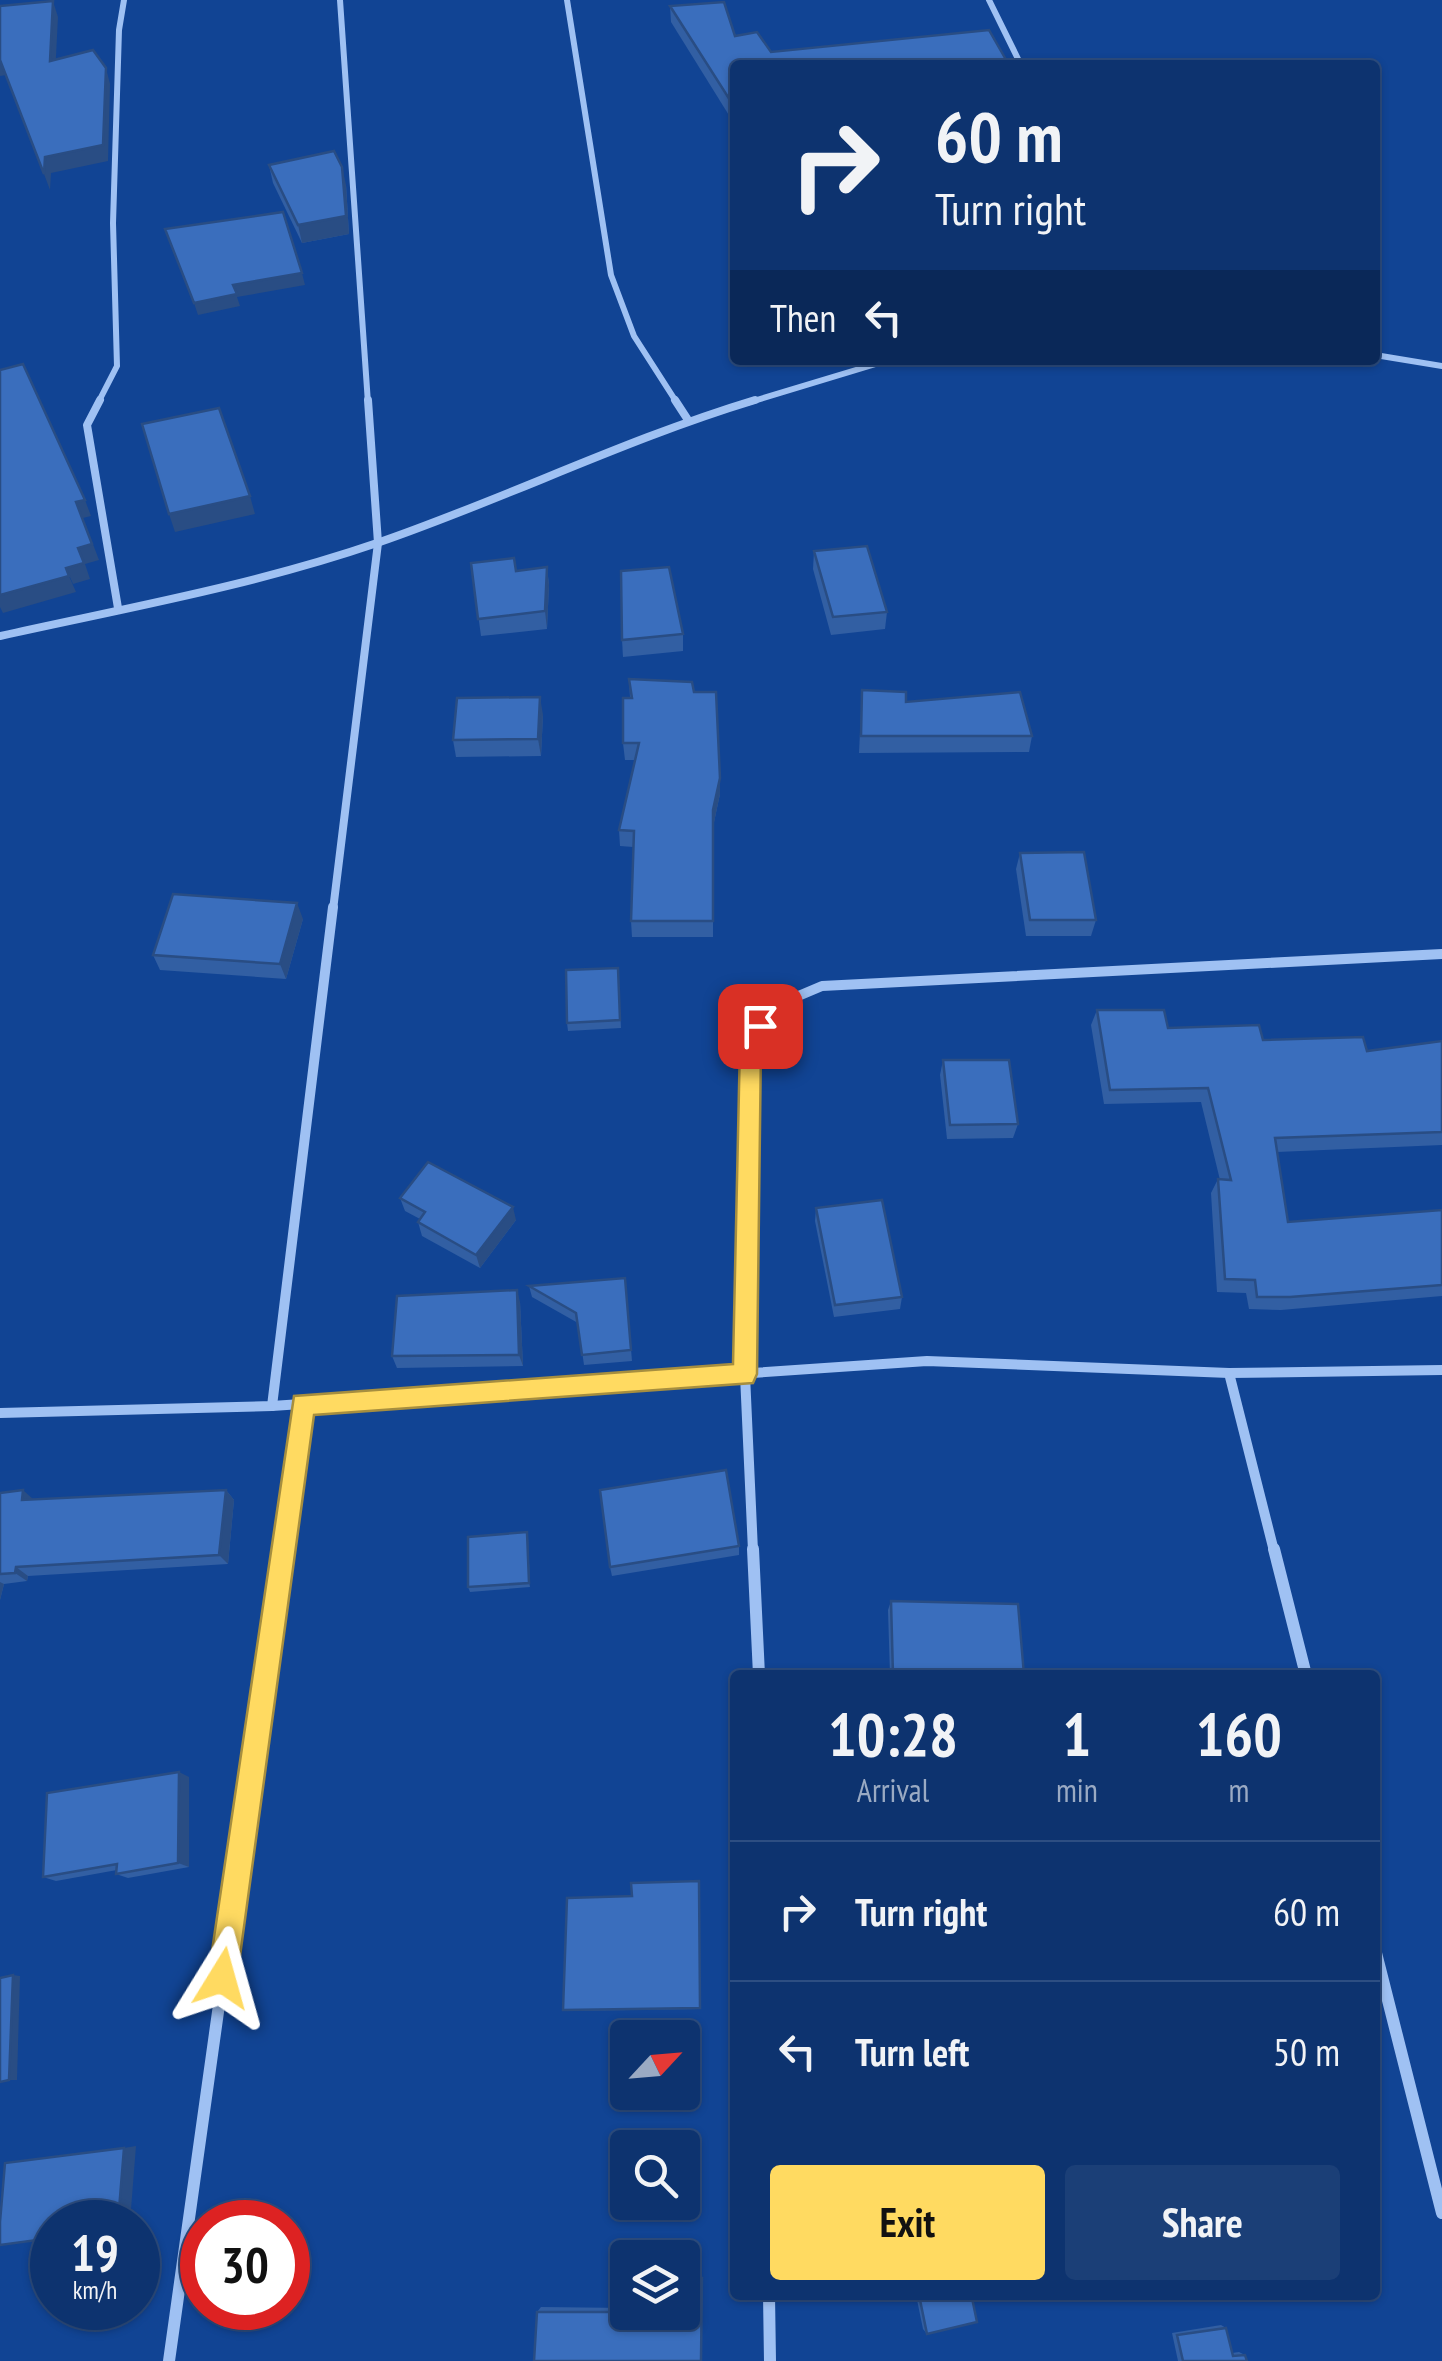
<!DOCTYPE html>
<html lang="en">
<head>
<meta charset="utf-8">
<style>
  body { margin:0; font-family:"PT Sans Narrow",sans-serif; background:#1b3f77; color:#f1f3f6; height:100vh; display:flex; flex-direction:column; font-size:38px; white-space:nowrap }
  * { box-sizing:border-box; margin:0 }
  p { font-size:32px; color:#9aaac3 }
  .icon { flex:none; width:55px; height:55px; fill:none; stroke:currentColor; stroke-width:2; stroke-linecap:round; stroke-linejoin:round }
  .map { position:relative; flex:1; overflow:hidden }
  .sheet { position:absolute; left:730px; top:1670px; width:650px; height:630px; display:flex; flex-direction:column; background:#0d336f; border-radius:10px; box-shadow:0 2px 8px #0004,0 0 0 2px #2d4e82 }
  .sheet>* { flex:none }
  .banner { position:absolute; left:730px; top:60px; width:650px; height:305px; border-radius:10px; box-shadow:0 2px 8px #0004,0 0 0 2px #2d4e82; background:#0d336f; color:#f1f3f6; overflow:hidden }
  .needle { width:65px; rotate:64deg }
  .buttons { position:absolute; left:610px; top:2020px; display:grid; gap:20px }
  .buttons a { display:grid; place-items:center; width:90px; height:90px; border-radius:10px; background:#0d336f; box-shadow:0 2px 8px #0004,0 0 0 2px #2d4e82; font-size:50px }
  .speed { position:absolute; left:30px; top:2200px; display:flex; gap:20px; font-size:50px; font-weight:700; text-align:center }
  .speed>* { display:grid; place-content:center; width:130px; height:130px; border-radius:50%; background:#0d336f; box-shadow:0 2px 8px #0004,0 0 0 2px #2d4e82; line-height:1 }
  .speed small { font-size:25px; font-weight:400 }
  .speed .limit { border:15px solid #d22; background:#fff; color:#111 }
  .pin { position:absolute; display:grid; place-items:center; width:85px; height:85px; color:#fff; margin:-42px; border-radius:20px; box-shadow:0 5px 15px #0006 }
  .me { position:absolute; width:110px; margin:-55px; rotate:8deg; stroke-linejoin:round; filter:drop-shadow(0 0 8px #0008) }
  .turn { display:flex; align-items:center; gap:35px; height:210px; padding:0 40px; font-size:45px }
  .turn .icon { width:130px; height:130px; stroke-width:2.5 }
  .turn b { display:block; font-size:70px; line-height:85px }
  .then { display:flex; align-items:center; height:95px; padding:0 40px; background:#0003; gap:20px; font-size:38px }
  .eta { display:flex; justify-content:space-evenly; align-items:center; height:170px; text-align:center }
  .eta b { font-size:60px; font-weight:700; line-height:70px }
  .cta { display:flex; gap:20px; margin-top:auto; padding:20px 40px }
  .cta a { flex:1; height:115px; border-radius:10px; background:#ffda61; color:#111; font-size:40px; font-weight:700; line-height:115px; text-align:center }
  .cta a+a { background:#1b3f77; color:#f1f3f6 }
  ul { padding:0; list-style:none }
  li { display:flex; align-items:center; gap:30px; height:140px; padding:0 40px; border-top:2px solid #2d4e82 }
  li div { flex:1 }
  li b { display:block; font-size:38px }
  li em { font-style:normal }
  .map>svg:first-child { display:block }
</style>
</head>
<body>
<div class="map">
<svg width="1442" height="2361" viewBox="0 0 1442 2361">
  <rect width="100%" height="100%" fill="#114494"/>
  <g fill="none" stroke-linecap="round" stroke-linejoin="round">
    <g stroke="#9fc1f3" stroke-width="6">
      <polyline points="340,0 368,403"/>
      <polyline points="567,0 611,275 634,336 677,403"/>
      <polyline points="989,0 1021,65"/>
      <polyline points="1375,355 1442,366"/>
      <polyline points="98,403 117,366 113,223 119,30 124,0"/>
      <polyline points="747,403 889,360"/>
    </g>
    <g stroke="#9fc1f3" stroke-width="8">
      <polyline points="100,400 87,425 118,608"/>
      <polyline points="675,400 688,420"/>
      <path d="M 0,636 C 126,608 255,585 377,543 C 505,499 626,439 755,400"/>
      <polyline points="333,910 378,543 368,400"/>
    </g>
    <g stroke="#9fc1f3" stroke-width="10">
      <polyline points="1229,1373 1274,1551"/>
      <polyline points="272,1406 333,907"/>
      <polyline points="0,1413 272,1406 927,1361 1229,1373 1442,1370"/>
      <polyline points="282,1551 303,1404"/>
      <polyline points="753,1551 745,1375 751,1043 770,1008 822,986 1442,954"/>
    </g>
    <g stroke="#9fc1f3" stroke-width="12">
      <polyline points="753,1549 759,1675"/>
      <polyline points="1274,1549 1306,1675"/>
      <polyline points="1375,1949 1442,2213"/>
      <polyline points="769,2295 770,2361"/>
      <polyline points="169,2361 283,1549"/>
    </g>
  </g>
  <g fill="#325fa3">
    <polygon points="670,6 735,65 735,125 671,22"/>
    <polygon points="269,165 346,185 349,234 302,243 273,183"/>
    <polygon points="814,551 887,612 885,629 831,635 813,569"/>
    <polygon points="471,563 516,571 547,567 549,585 547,629 481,636"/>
    <polygon points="683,634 683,651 623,657 622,640"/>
    <polygon points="629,679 694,692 720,778 720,794 713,827 713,937 632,937 631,921 633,847 620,846 619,830 635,760 625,760 623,743 630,698"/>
    <polygon points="862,690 1032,736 1029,752 859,753"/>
    <polygon points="543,715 541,756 456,757 453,740"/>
    <polygon points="1020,853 1096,920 1091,936 1026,936 1016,869"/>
    <polygon points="303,919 286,979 160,970 153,955"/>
    <polygon points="618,968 621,1028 568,1031 567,1023"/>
    <polygon points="1097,1010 1168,1028 1367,1051 1442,1041 1442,1145 1277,1152 1288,1222 1442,1210 1442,1296 1281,1310 1249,1309 1246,1293 1217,1292 1211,1193 1218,1179 1220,1180 1201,1102 1104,1104 1091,1025"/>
    <polygon points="943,1060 1018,1124 1013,1138 947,1139 940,1075"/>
    <polygon points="400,1198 516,1220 480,1268 422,1236 418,1222 420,1219 405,1211"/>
    <polygon points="816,1208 902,1297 900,1309 834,1317 815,1221"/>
    <polygon points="625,1278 632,1361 584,1365 578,1323 532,1297 529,1286"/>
    <polygon points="520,1302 523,1366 397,1368 392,1356"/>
    <polygon points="226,1490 234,1500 228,1564 28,1576 27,1581 4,1584 0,1600 0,1493 34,1500"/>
    <polygon points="527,1532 528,1537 530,1587 470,1592 468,1587"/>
    <polygon points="739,1546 739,1555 612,1576 610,1567"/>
    <polygon points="891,1601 1024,1675 890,1675 888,1610"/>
    <polygon points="189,1777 189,1867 128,1878 116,1874 117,1870 56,1881 43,1877"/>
    <polygon points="699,1881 700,2009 566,2011 563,2010"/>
    <polygon points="682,2273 702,2274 701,2361 537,2312 541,2307 628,2308 628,2312 682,2312"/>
    <polygon points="916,2295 984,2295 972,2298 927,2334 923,2329"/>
    <polygon points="1221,2325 1226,2328 1232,2353 1239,2352 1245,2355 1247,2361 1178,2361 1172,2333"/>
  </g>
  <g fill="#294d84">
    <polygon points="53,1 58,17 55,76 50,61"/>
    <polygon points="0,60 6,75 0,76"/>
    <polygon points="106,68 110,84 108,161 51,173 50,190 44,174 45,157"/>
    <polygon points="342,167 346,185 349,234 302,243 298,225"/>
    <polygon points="302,273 305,285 237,297 240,306 198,315 194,303 233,285"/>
    <polygon points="250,496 255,514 175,532 169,514"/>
    <polygon points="85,500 91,516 83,518 99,560 85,564 90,579 73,584 66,568 78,548 76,502"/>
    <polygon points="547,567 549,585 547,629 545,611"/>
    <polygon points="69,576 76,592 3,613 0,607 0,595"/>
    <polygon points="540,697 543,715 541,756 538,739"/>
    <polygon points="720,778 720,794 713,827 713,937 713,810"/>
    <polygon points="297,903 303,919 286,979 280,964"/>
    <polygon points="513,1207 516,1220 480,1268 476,1255"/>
    <polygon points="517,1290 520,1302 523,1366 519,1355"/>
    <polygon points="23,1490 34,1500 22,1500"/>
    <polygon points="226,1490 234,1500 228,1564 219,1555"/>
    <polygon points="527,1532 528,1537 530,1587 529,1583"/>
    <polygon points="16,1567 28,1576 27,1581 15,1573"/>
    <polygon points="0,1582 4,1584 0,1600"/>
    <polygon points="179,1772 189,1777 189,1867 178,1863"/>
    <polygon points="13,1975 20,1976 17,2080 9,2080"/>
    <polygon points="136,2146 130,2222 118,2222 124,2148"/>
  </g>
  <g fill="#3a6ebd" stroke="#294d84" stroke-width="2.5">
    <polygon points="53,1 50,61 93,50 106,68 103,145 45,157 44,174 0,60 0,6"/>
    <polygon points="724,2 735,36 757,32 771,52 989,30 1009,65 735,65 735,108 670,6"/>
    <polygon points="334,151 342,167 346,216 298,225 269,165"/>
    <polygon points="283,212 302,273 233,285 237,294 194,303 165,229"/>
    <polygon points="23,364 85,500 76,502 92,544 78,548 84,563 66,568 69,576 0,595 0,370"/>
    <polygon points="219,408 250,496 169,514 142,424"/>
    <polygon points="867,546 887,612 833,617 814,551"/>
    <polygon points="514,558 516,571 547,567 545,611 478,619 471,563"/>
    <polygon points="669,567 683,634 622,640 621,571"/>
    <polygon points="629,679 692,682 694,692 716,692 720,778 713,810 713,921 631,921 634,831 619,830 639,743 623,743 623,698 632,698"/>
    <polygon points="862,690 906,692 906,702 1020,692 1032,736 861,736"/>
    <polygon points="540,697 538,739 453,740 457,698"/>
    <polygon points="1084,852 1096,920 1030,920 1020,853"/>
    <polygon points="173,894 297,903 280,964 153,955"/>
    <polygon points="618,968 620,1020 567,1023 566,970"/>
    <polygon points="1097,1010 1164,1010 1168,1028 1259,1025 1263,1040 1363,1037 1367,1051 1442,1041 1442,1132 1275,1138 1288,1222 1442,1210 1442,1285 1290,1297 1257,1297 1255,1280 1225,1279 1218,1179 1231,1180 1208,1088 1110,1090"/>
    <polygon points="943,1060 1009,1060 1018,1124 950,1125"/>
    <polygon points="428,1162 513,1207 476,1255 418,1222 425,1212 400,1198"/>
    <polygon points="882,1200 902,1297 835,1305 816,1208"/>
    <polygon points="625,1278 631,1350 582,1355 576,1313 529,1286"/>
    <polygon points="517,1290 519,1355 392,1356 397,1296"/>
    <polygon points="726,1470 739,1546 610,1567 600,1490"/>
    <polygon points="23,1490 22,1500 226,1490 219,1555 16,1567 15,1573 0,1574 0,1493"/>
    <polygon points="527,1532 529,1583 468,1587 468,1537"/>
    <polygon points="891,1601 1018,1604 1024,1675 893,1675"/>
    <polygon points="179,1772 178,1863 116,1874 117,1864 43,1877 47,1793"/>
    <polygon points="699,1881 700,2008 563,2010 567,1898 632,1896 631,1883"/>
    <polygon points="13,1975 9,2080 0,2082 0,1978"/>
    <polygon points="124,2148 118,2222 52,2222 52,2238 0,2245 0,2222 5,2163"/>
    <polygon points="682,2278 702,2278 701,2361 534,2361 537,2312 682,2312"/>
    <polygon points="919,2295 984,2295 972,2298 977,2322 927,2334"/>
    <polygon points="1226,2328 1233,2356 1245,2355 1247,2361 1183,2361 1177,2335"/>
  </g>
  <polygon fill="#ffda61" stroke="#a68e3f" stroke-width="2.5" points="760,1017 771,1026 761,1044 757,1374 753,1383 314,1415 237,1978 233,1988 222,1993 212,1988 208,1978 294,1396 733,1364 740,1043 753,1019"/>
</svg>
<div class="buttons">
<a><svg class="needle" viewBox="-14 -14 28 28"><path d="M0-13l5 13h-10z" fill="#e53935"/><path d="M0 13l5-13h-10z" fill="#9aaac3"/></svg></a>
<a><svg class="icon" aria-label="search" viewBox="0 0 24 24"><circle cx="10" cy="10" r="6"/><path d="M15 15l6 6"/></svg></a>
<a><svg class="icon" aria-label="layers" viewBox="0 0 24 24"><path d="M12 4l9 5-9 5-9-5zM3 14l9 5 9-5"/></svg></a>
</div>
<div class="speed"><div>19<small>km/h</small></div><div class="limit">30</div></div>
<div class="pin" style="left:760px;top:1026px;background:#d93025"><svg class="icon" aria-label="arrive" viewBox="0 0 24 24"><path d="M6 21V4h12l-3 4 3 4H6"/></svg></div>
<svg class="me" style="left:222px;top:1978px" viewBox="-20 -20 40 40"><path d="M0-17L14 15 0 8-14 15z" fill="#ffda61" stroke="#fff" stroke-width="4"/></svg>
<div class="banner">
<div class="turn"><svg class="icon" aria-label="right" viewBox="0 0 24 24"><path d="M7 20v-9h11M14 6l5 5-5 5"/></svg><div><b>60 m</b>Turn right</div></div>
<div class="then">Then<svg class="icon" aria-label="left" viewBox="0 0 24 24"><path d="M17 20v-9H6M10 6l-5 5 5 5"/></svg></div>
</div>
<section class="sheet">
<div class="eta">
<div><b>10:28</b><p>Arrival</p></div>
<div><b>1</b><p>min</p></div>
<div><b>160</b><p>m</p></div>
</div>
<ul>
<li><svg class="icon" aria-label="right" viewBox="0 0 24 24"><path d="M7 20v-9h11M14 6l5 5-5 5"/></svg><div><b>Turn right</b></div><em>60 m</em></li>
<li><svg class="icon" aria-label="left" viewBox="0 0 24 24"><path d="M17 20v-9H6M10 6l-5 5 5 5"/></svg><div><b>Turn left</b></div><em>50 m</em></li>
</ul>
<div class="cta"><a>Exit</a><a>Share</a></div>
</section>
</div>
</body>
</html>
